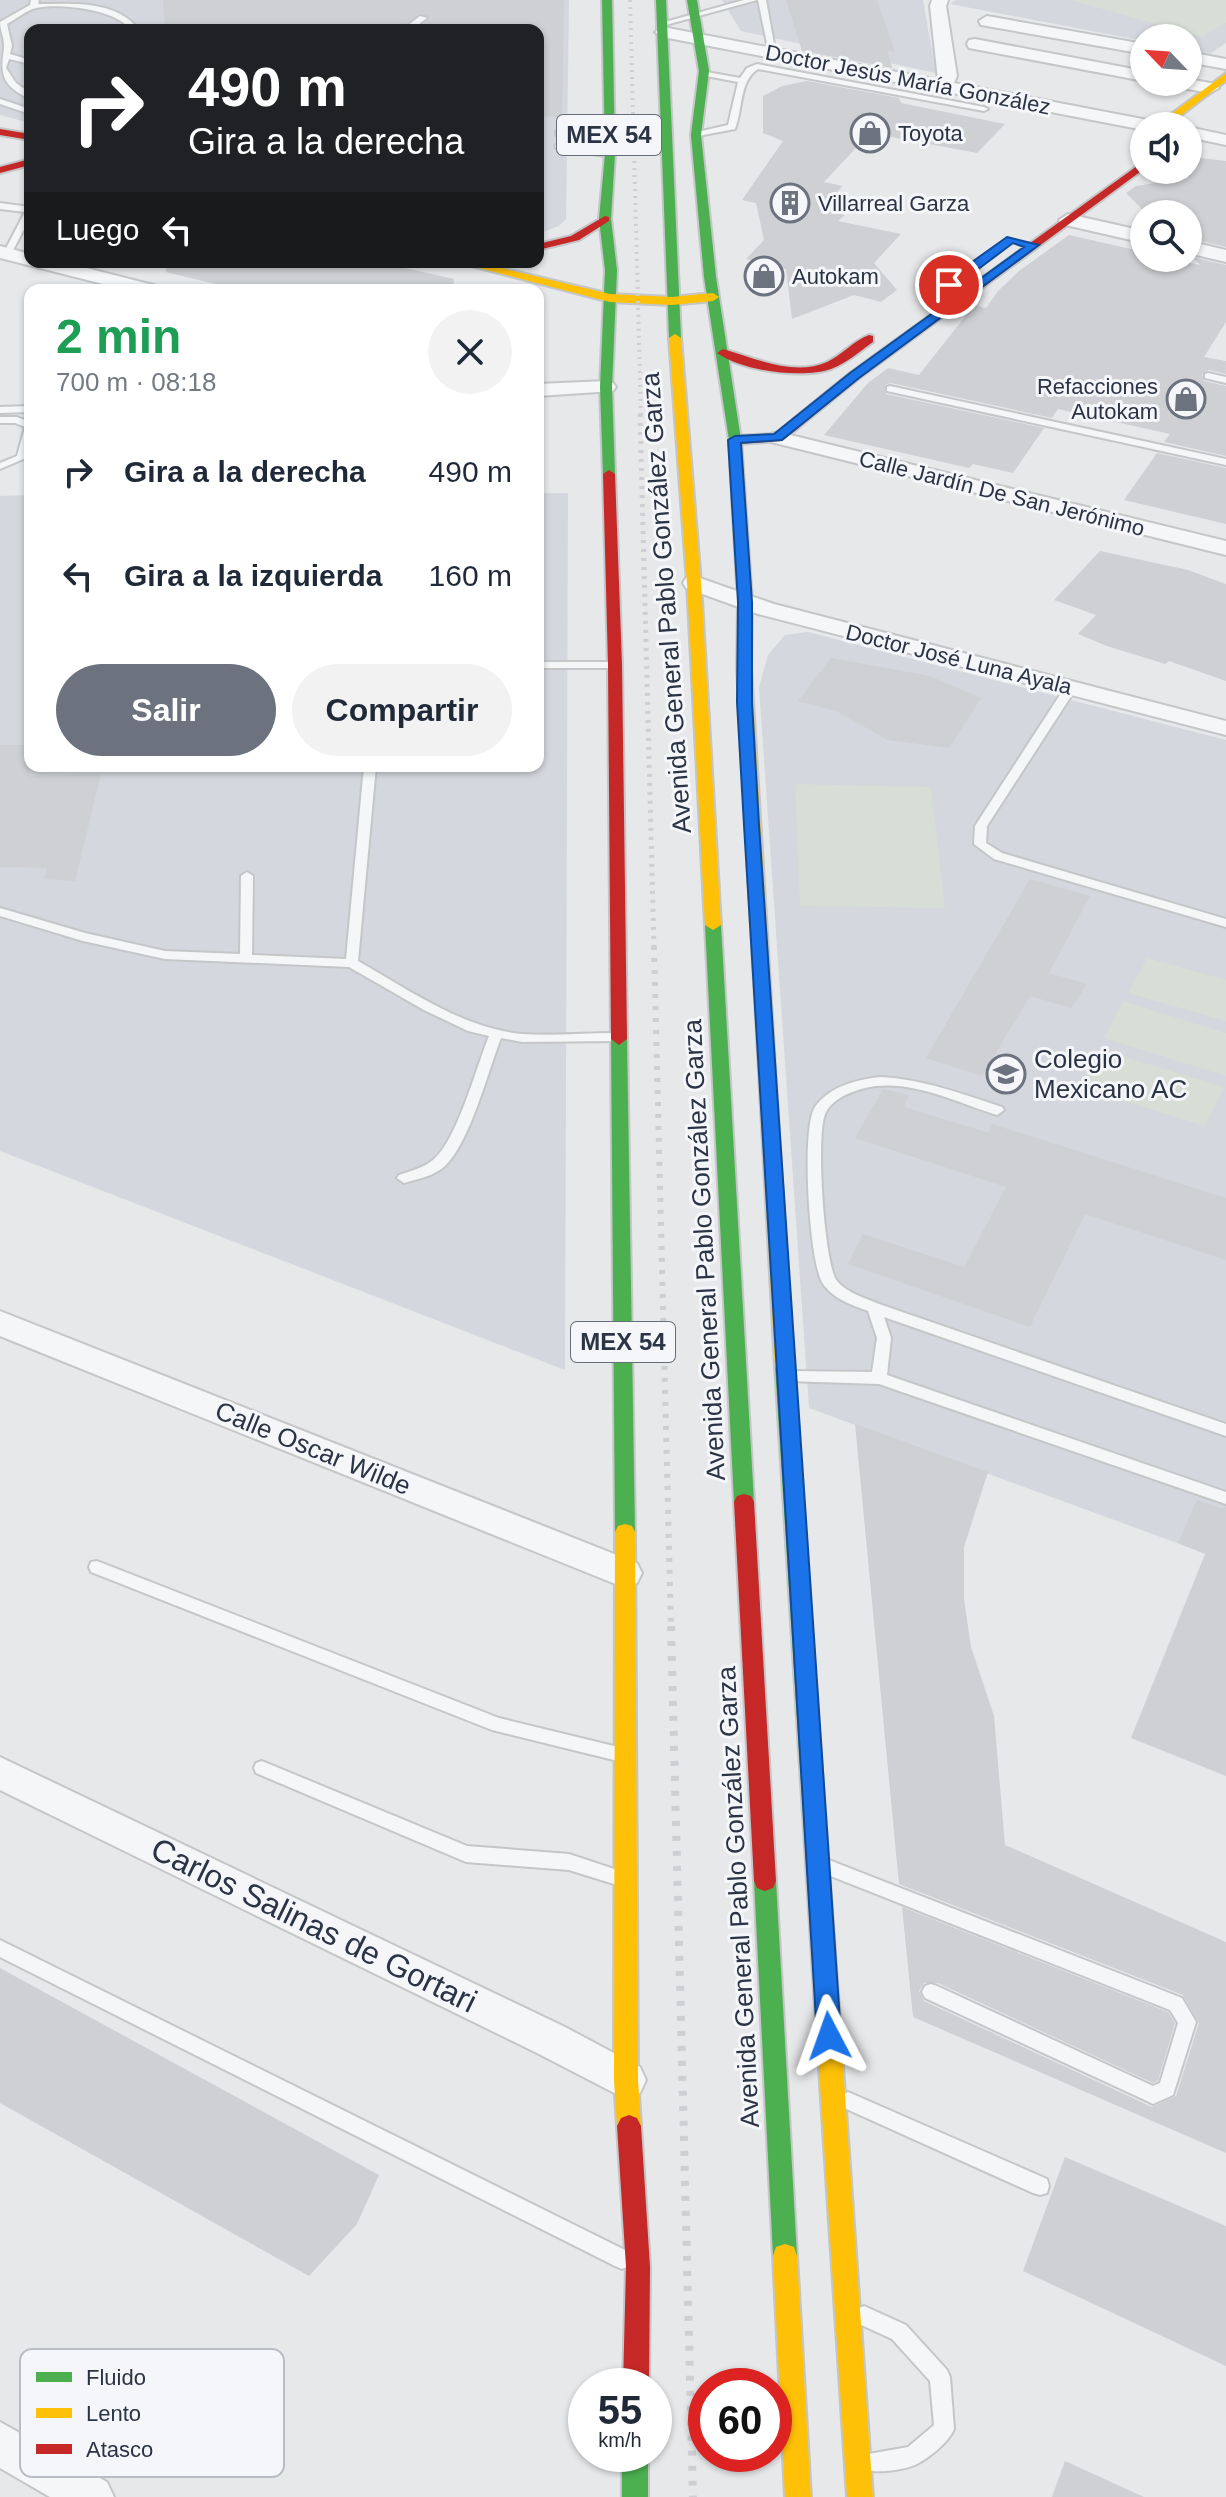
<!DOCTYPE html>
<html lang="es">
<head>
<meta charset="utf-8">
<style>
  body { margin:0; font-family:Arial,sans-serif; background:#f2f2f3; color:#1f2937; height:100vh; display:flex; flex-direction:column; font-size:30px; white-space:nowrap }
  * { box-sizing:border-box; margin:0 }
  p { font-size:26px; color:#747a83 }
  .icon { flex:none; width:44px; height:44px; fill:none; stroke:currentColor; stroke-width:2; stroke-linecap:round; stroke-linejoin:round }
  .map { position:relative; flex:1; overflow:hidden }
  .details { position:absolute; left:24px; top:284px; width:520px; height:488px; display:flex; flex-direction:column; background:#fff; border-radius:16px; box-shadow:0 2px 6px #0004 }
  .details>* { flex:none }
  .hud { position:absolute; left:24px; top:24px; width:520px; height:244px; border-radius:16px; box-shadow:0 2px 6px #0004; background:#202124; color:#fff; overflow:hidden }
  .needle { width:52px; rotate:295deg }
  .fabs { position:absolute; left:1130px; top:24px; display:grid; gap:16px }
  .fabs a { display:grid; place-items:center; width:72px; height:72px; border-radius:50%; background:#fff; box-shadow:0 2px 6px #0004; font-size:40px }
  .speed { position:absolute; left:568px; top:2368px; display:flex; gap:16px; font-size:40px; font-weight:700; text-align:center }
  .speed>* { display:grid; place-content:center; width:104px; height:104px; border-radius:50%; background:#fff; box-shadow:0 2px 6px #0004; line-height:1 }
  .speed small { font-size:20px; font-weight:400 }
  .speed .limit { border:12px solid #d22; background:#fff; color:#111 }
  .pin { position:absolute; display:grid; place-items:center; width:68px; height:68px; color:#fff; margin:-34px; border:4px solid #fff; border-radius:50%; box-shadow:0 2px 8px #0007 }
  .me { position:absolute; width:88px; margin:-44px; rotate:356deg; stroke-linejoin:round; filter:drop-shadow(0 0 6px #0008) }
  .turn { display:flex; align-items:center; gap:28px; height:168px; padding:0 32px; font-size:36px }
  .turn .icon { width:104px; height:104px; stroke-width:2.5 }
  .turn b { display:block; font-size:56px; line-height:68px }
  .then { display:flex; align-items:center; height:76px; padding:0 32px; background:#0003; gap:16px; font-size:30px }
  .round { display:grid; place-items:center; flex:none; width:84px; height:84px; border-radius:42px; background:#f2f2f3 }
  .headline { display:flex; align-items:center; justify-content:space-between; height:136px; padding:0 32px }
  h1 { font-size:48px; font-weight:600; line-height:60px; color:#1e9e55 }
  .button { display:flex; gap:16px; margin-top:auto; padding:16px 32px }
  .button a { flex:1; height:92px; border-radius:48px; background:#6c737f; color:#fff; font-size:32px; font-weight:600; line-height:92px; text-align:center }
  .button a+a { background:#f2f2f3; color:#1f2937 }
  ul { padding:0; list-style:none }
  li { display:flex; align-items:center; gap:24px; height:104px; padding:0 32px }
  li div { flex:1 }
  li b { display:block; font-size:30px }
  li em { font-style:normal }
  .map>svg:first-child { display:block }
</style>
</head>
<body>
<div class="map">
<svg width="1226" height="2497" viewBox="0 0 1226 2497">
  <rect width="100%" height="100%" fill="#e6e8ea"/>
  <g fill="#d4d7dd">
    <polygon points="0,0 569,0 566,219 559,226 538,234 538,30 30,30 30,123 0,115"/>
    <polygon points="722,0 923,0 936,73 741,31"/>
    <polygon points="956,0 1226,0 1226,43 1210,54 1188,50 1188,38 1144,38 1144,41 950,4"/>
    <polygon points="538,493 568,493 565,1370 0,1151 0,496 30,495 30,766 538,766"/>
    <polygon points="808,632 1226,740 1226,1561 809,1408 759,687 768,655 785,635"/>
  </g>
  <g fill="#d6ded6">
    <polygon points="1070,0 1226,0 1226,23 1202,37"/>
    <polygon points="795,784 931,787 945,908 800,906"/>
    <polygon points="1147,958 1226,980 1226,1021 1128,993"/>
    <polygon points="1123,1001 1226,1033 1226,1076 1104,1038"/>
    <polygon points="1098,1049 1224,1087 1205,1126 1079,1087"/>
  </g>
  <g fill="#ced0d3">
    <polygon points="163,0 564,0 562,117 538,116 538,30 416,30 430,19 421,13 399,30 165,30"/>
    <polygon points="786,0 877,0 895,52 888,51 892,68 802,51"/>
    <polygon points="807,81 899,98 901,103 1005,124 977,153 870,133 824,182 843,186 819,209 845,215 838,221 901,234 874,263 897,290 881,302 854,295 792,319 786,269 746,259 764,240 756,203 742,200 783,141 763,133 763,96 782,86"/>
    <polygon points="1201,158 1226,161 1226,247 1188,238 1188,214 1147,214 1126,193 1136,186 1188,178 1188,161"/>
    <polygon points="1069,235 1144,252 1144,258 1169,258 1200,265 1192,257 1226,265 1226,322 1204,357 1226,361 1226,374 1209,370 1202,374 1204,381 1226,386 1226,456 1164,442 1170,434 1058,409 1052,418 891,383 885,385 886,394 1044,428 1013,473 973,464 969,468 824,435 868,383 888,368 919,375 974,305 986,308 998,291 1019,271"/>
    <polygon points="167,262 379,262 454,279 453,290 240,290 166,272"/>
    <polygon points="1157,453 1226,468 1226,524 1124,500"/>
    <polygon points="1100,551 1188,570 1226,584 1226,681 1169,661 1165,664 1107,646 1078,634 1096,615 1054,600"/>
    <polygon points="831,658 930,676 981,698 949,748 888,740 836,711 798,701"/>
    <polygon points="0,745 30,745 30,776 101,774 75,881 44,879 47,868 0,867"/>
    <polygon points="1030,879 1090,896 1049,973 1087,984 1071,1008 1030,996 982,1076 926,1058"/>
    <polygon points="883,1089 909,1095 904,1107 989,1133 992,1124 1226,1198 1226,1260 1085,1214 1030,1327 848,1264 863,1234 964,1267 1006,1187 855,1138"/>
    <polygon points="855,1424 988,1472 964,1547 964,1599 971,1647 994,1716 1005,1845 1226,1942 1226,2153 913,2017 902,1907 1168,2012 1175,2023 1158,2081 1153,2083 938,1983 924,1983 919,1991 924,2001 1152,2107 1176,2096 1199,2023 1183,1995 899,1884"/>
    <polygon points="1197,1500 1223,1509 1226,1507 1226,1776 1131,1738 1205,1554 1178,1543"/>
    <polygon points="0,1968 379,2175 357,2224 309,2276 0,2103"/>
    <polygon points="1065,2157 1226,2226 1226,2366 1023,2271"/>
    <polygon points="1065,2461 1144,2497 1052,2497"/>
  </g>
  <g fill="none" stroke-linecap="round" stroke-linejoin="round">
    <defs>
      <g id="lane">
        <path d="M 31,0 L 39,0 L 38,4 C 71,4 109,0 134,24 L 128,30 L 119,30 L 125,24 C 107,9 59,3 36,8 C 27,10 16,19 7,24 L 12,46 L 10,54 L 30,60 L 30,64 L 9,59 L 6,68 L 16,83 L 30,93 L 30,99 C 2,86 0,75 4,48 C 5,40 0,30 0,22 L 30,5 Z"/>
        <polygon points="744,0 757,0 662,26 658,24"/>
        <polygon points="758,0 766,0 776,55 769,53"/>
        <polygon points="420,16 427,18 411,30 402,30"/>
        <path d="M 757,64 L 984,107 L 988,109 L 984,111 L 758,69 C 739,81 743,109 735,129 L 693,137 L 693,133 L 728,125 L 738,82 L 701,75 L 701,71 L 740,78 L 747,68 Z"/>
        <polygon points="0,99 30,109 30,114 0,104"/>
        <polygon points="556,131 609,131 613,133 609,135 556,135"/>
        <polygon points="559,143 610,151 614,154 610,157 556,148 555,146"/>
        <polygon points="0,203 30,207 30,218 11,254 7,257 3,254 25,212 0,209"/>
        <polygon points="1208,373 1226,377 1226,383 1205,378 1205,374"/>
        <polygon points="890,386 1226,459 1226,465 887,391 887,387"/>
        <polygon points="30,406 30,412 0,413 0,407"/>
        <polygon points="0,417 17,417 30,422 30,444 26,458 0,469 0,463 17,456 25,427 15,423 0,423"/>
        <polygon points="538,662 615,662 621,665 615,668 538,668"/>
        <polygon points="1071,684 1077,687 987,826 986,843 1002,853 1226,919 1226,927 994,859 974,844 975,826 1065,687"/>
        <path d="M 364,766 L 376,766 L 358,961 C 409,990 462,1028 522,1034 C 553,1036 585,1033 616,1033 L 622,1037 L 616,1041 L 522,1042 L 501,1038 C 488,1071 470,1142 445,1166 C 434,1176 418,1179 404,1183 L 397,1178 L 399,1175 C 411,1171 423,1168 433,1160 C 457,1141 477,1065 489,1036 L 468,1031 L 424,1010 L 349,967 L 165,959 L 83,941 L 0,916 L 0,908 L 85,933 L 165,951 L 240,954 L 241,876 L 247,872 L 253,876 L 252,955 L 346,959 Z"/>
        <path d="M 880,1077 C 923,1079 962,1094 1002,1107 L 1004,1110 L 997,1115 C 955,1102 906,1076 861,1089 C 848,1093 832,1100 826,1112 C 815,1130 824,1265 837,1281 C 847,1293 865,1298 879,1304 L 1226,1424 L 1226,1436 L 884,1317 L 891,1338 L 887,1375 L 1226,1492 L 1226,1504 L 879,1384 L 786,1381 L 784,1377 L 786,1373 L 791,1371 L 872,1372 L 877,1338 L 868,1311 C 852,1305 831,1298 822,1282 C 809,1259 801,1128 815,1107 C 830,1086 856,1080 880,1077 Z"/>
        <polygon points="97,1561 499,1718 618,1747 624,1749 626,1754 624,1759 618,1761 492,1730 91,1572 89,1567 91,1562"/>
        <polygon points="262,1761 467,1846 569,1854 620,1871 623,1876 620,1881 614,1884 569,1870 466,1862 256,1773 254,1768 256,1763"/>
        <polygon points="829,1860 1182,1998 1196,2022 1173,2095 1153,2104 1147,2101 925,1998 922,1992 925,1986 931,1984 937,1986 1153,2086 1160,2083 1178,2023 1170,2010 823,1873 820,1868 823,1863"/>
        <polygon points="0,1940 629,2252 632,2259 629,2266 622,2269 615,2266 0,1957"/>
        <polygon points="848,2092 1047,2179 1049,2186 1047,2193 1040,2195 1033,2193 842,2107 839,2101 842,2095"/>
        <path d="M 864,2306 L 906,2325 L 947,2370 L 950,2377 L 954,2429 C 949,2442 928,2459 915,2465 C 902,2470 876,2474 863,2469 L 860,2462 L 863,2455 L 908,2447 L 934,2425 L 930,2381 L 892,2339 L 857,2323 L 854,2316 L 857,2309 Z"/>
      </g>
      <g id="street">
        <polygon points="932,0 948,0 946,6 957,76 954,83 1153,121 1162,126 1144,126 1144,130 663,37 655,32 663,27 938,80 930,6"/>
        <polygon points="987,16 1144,44 1144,54 981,25 979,21"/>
        <polygon points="975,39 1144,71 1144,81 969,48 967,44 969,40"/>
        <polygon points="1188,52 1226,59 1226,69 1188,62"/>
        <polygon points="1188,79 1216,84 1219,88 1210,93 1170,86 1167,82 1188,82"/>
        <polygon points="1188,127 1226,135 1226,145 1188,137"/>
        <polygon points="1068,214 1144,231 1144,243 1061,224 1059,220"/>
        <polygon points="1188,241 1226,250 1226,262 1188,253"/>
        <polygon points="0,246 30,254 30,262 63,262 157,286 160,290 127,290 0,258"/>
        <polygon points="606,381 613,383 616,387 613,391 538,396 538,384"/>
        <polygon points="778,432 1226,541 1226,555 771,442 767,438 771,434"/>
        <polygon points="694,576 774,604 1226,721 1226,735 758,614 686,588 683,583 686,578"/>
        <polygon points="0,1311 637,1563 642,1573 637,1583 625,1587 613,1583 0,1336"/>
        <polygon points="0,1757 565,2027 640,2067 646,2080 640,2093 626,2099 537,2053 0,1790"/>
        <polygon points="0,2422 107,2482 114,2497 50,2497 0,2468"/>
      </g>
      <g id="fast">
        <polygon points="602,0 612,0 615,154 611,219 617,270 612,387 615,474 609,478 603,474 600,387 605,270 599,219 605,154"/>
        <polygon points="656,0 666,0 681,338 675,342 669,338"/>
        <polygon points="687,0 697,0 709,71 701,135 716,277 741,440 752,602 751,668 744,672 737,668 738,602 729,440 704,277 691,135 699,71"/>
        <polygon points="713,920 721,925 754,1502 751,1508 744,1510 737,1508 734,1502 705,925"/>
        <polygon points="619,1033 627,1039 635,1532 632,1538 625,1540 618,1538 615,1532 611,1039"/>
        <polygon points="784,1359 791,1361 793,1366 840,2023 836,2031 828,2034 820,2031 816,2023 775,1366 777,1361"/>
        <polygon points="765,1871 773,1874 776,1881 797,2256 794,2265 785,2268 776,2265 773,2256 754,1881 757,1874"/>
        <rect x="622" y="2454" width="26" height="43"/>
      </g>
      <g id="slow">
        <polygon points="1226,73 1226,81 1167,126 1155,126"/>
        <polygon points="456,262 476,262 610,294 672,297 713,293 719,297 713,301 672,305 610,302"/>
        <polygon points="675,334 681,338 701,583 721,925 713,930 705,925 687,583 669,338"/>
        <polygon points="744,664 751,668 793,1366 791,1371 777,1371 775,1366 737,668"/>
        <polygon points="625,1524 632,1526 635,1532 638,2080 641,2126 637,2134 629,2137 621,2134 617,2126 614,2080 615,1532 618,1526"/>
        <polygon points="828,2012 836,2015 840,2023 873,2497 847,2497 816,2023 820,2015"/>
        <polygon points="785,2244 794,2247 797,2256 811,2497 785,2497 773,2256 776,2247"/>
      </g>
      <g id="jam">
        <polygon points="0,129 30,134 30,140 0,135"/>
        <polygon points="30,159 30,165 0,173 0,167"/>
        <polygon points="1144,161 1144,169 858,379 782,441 735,444 729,440 735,436 775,434 850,373"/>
        <polygon points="605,216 609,217 609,221 579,240 538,250 538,244 571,236"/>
        <path d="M 869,335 L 873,336 L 873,342 C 860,351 847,363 831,369 C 802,379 742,371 717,353 L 723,349 C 755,358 794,377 827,362 C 842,355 853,341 869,335 Z"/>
        <polygon points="609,470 615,474 622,665 627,1039 619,1045 611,1039 608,665 603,474"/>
        <polygon points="744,1494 751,1496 754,1502 776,1881 773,1888 765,1891 757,1888 754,1881 734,1502 737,1496"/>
        <polygon points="629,2115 637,2118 641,2126 650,2267 649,2386 623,2386 626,2267 617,2126 621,2118"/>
      </g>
    </defs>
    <use href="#lane" stroke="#c4c6c8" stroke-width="4"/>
    <use href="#street" stroke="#c4c6c8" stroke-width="4"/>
    <use href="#fast" stroke="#c4c6c8" stroke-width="4"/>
    <use href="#slow" stroke="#c4c6c8" stroke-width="4"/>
    <use href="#jam" stroke="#c4c6c8" stroke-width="4"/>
    <use href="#lane" fill="#f5f6f7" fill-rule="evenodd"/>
    <use href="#street" fill="#f5f6f7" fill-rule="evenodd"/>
    <use href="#fast" fill="#4caf50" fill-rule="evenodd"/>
    <use href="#slow" fill="#ffc107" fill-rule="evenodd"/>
    <use href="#jam" fill="#c62828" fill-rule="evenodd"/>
    <polyline stroke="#cecfd2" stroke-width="4" stroke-dasharray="2 5" stroke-linecap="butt" points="630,0 641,416"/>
    <polyline stroke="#cecfd2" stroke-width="5" stroke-dasharray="3 6" stroke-linecap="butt" points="640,414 654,948"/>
    <polyline stroke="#cecfd2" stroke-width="6" stroke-dasharray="4 8" stroke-linecap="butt" points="654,946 671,1628"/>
    <polyline stroke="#cecfd2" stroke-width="8" stroke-dasharray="5 10" stroke-linecap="butt" points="671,1626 693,2497"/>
  </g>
  <polygon fill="#1a73e8" stroke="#114b97" stroke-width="2" points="1007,237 1039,245 859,378 782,440 741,443 752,602 752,702 759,825 841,2036 837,2044 829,2047 821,2044 817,2036 744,825 737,702 738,602 728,440 735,436 774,434 850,373 1024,247 1013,243 953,288 944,288 944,282"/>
  <defs>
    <symbol id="shop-ring" viewBox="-11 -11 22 22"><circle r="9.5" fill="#f4f6f9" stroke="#6c737f" stroke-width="1.5"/><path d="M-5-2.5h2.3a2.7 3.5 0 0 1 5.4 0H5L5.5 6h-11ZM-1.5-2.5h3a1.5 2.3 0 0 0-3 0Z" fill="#6c737f"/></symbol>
    <symbol id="building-ring" viewBox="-11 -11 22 22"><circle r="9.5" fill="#f4f6f9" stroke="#6c737f" stroke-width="1.5"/><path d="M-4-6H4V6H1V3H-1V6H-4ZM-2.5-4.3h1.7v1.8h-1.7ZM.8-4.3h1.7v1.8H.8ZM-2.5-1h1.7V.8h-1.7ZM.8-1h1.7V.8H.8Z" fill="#6c737f"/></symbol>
    <symbol id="school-ring" viewBox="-11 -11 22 22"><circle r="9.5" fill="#f4f6f9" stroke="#6c737f" stroke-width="1.5"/><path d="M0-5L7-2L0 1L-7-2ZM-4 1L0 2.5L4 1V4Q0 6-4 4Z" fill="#6c737f"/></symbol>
  </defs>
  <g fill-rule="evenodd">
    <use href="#shop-ring" x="848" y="111" width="44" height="44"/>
    <use href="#building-ring" x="768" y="181" width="44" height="44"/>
    <use href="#shop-ring" x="742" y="254" width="44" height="44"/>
    <use href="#shop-ring" x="1164" y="377" width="44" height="44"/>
    <use href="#school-ring" x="984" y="1052" width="44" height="44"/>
  </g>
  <g text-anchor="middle" stroke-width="6" stroke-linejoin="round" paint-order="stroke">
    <g font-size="22" fill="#2b3445" stroke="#f4f6f9">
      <text transform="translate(908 79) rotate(11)" y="8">Doctor Jesús María González</text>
      <text transform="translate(1002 493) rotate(14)" y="8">Calle Jardín De San Jerónimo</text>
      <text transform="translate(959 659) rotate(14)" y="8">Doctor José Luna Ayala</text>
    </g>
    <g font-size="22" fill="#2b3445" stroke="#f4f6f9" text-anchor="start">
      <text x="898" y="141">Toyota</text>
      <text x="818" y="211">Villarreal Garza</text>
      <text x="792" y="284">Autokam</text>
      <text x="1158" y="394" text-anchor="end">Refacciones<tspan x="1158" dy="25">Autokam</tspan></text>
    </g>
    <g fill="#f4f6f9" stroke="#676e7b" stroke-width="2">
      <rect x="557" y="115" width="104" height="40" rx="6"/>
      <rect x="571" y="1322" width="104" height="40" rx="6"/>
    </g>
    <g font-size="24" font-weight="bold" fill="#2b3445">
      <text x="609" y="143">MEX 54</text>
      <text x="623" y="1350">MEX 54</text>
    </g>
    <g font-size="26" fill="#2b3445" stroke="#f4f6f9">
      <text transform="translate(666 603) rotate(-94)" y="9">Avenida General Pablo González Garza</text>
      <text transform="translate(704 1250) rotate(-93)" y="9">Avenida General Pablo González Garza</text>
      <text transform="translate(313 1448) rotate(22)" y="9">Calle Oscar Wilde</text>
      <text transform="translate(738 1897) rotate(-93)" y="9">Avenida General Pablo González Garza</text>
    </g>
    <g font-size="26" fill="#2b3445" stroke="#f4f6f9" text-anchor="start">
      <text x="1034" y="1068">Colegio<tspan x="1034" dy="30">Mexicano AC</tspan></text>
    </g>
    <g font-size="32" fill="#2b3445" stroke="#f4f6f9">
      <text transform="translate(314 1925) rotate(26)" y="11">Carlos Salinas de Gortari</text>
    </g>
  </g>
  <rect x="20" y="2349" width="264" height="128" rx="12" fill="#f4f6f9" stroke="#b8bcc3" stroke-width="2"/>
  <rect x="36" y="2372" width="36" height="10" fill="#4caf50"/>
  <rect x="36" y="2408" width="36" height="10" fill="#ffc107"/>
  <rect x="36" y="2444" width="36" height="10" fill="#c62828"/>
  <g font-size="22" fill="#2b3445">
    <text x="86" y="2385">Fluido</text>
    <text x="86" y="2421">Lento</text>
    <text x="86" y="2457">Atasco</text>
  </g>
</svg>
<div class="fabs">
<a><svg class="needle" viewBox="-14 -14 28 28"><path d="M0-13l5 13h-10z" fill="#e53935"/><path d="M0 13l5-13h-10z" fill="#747a83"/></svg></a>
<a><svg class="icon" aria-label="sound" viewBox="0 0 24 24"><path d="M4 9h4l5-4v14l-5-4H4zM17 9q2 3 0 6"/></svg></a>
<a><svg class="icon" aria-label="search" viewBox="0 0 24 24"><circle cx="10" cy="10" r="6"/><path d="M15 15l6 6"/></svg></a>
</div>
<div class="speed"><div>55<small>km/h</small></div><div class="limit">60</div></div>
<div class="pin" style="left:949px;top:285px;background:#d93025"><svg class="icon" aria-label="arrive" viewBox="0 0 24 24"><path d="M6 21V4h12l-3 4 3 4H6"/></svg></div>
<svg class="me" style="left:829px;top:2036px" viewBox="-20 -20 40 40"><path d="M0-17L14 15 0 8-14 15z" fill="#1a73e8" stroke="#fff" stroke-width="4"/></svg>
<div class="hud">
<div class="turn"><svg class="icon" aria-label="right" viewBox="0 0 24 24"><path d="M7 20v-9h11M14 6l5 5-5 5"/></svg><div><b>490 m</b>Gira a la derecha</div></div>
<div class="then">Luego<svg class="icon" aria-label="left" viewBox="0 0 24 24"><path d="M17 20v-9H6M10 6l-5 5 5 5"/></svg></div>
</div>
<section class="details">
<div class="headline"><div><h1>2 min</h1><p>700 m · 08:18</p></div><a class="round"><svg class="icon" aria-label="close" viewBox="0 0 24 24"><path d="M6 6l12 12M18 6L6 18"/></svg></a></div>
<ul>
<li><svg class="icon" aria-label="right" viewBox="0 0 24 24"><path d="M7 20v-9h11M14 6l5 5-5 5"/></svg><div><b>Gira a la derecha</b></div><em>490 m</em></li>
<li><svg class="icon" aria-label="left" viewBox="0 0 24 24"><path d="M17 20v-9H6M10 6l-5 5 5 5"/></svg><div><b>Gira a la izquierda</b></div><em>160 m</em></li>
</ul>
<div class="button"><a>Salir</a><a>Compartir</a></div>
</section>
</div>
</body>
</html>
